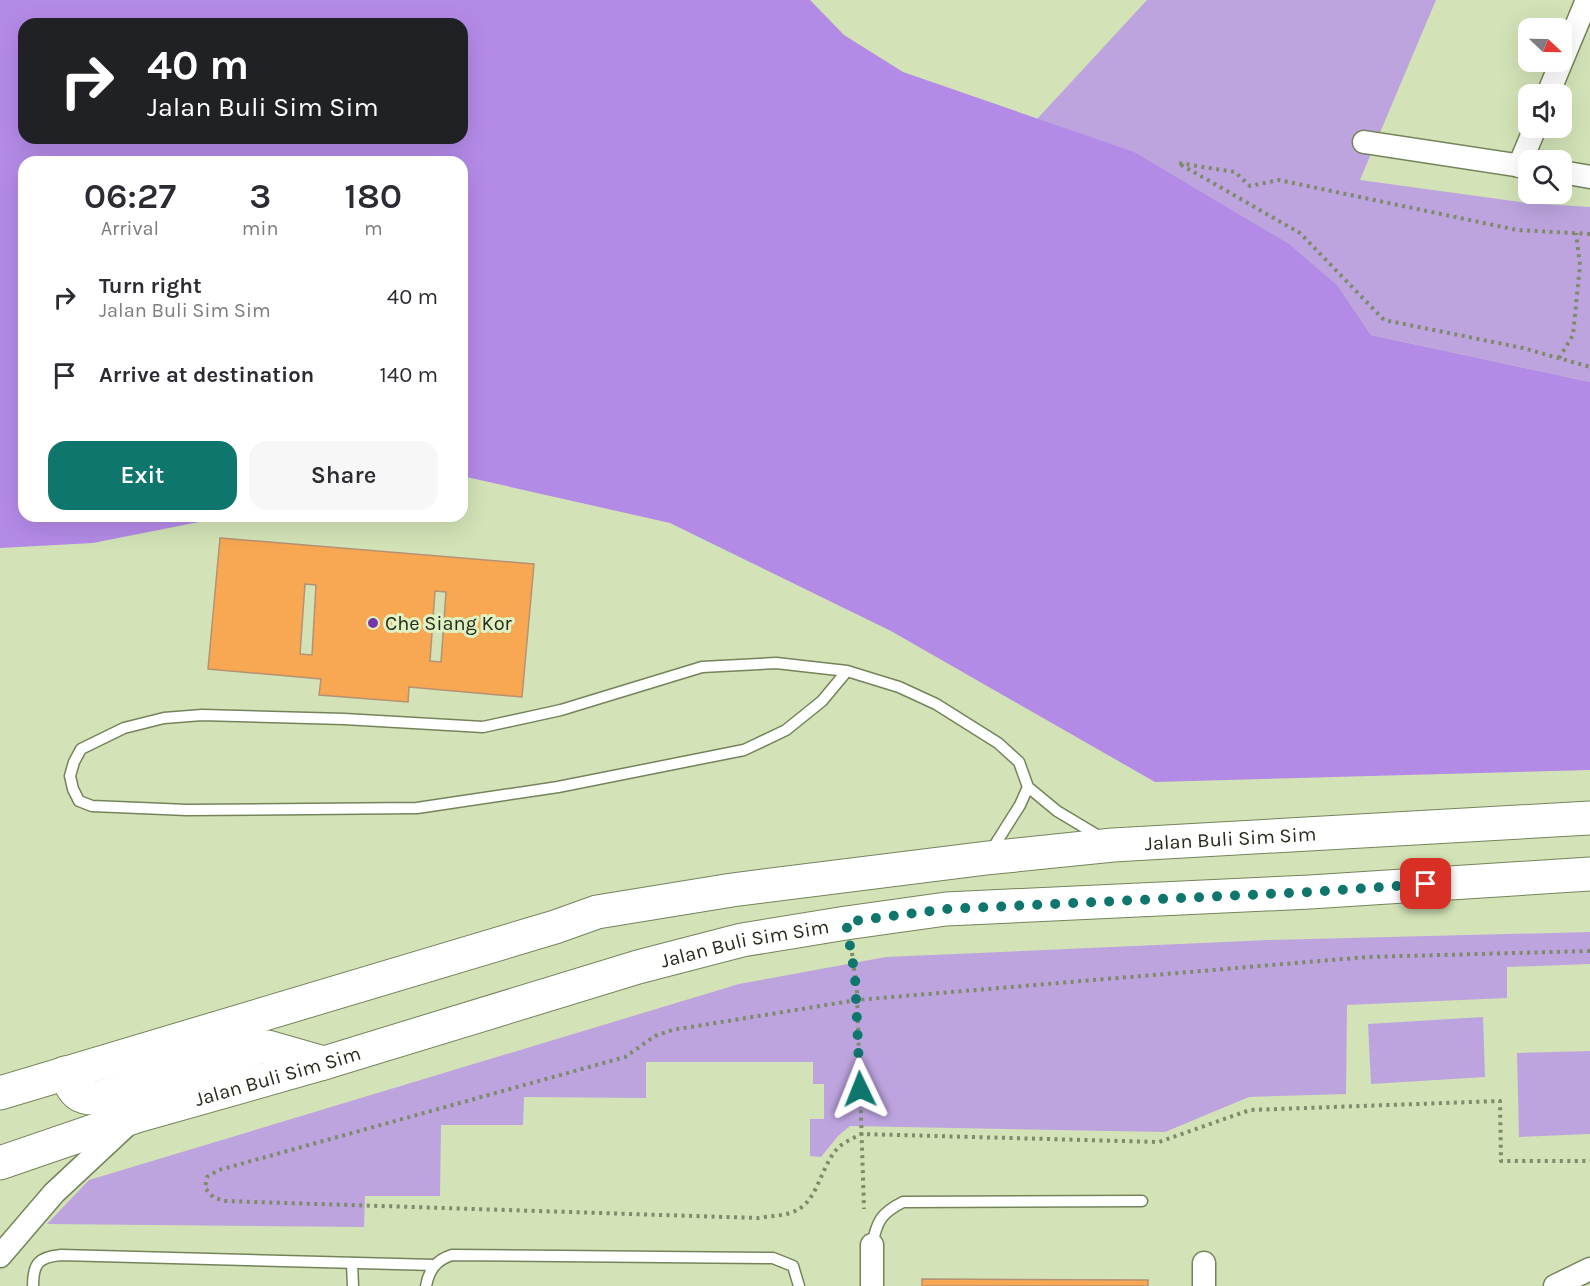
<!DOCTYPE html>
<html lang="en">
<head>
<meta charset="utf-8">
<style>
  body { margin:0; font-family:Karla,sans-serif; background:#f7f7f7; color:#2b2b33; height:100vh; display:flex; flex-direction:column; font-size:22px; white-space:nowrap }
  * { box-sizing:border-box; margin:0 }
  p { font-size:20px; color:#7c7c81 }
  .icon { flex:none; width:33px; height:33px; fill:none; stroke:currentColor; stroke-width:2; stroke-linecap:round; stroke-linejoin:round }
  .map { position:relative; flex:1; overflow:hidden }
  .panel { position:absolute; left:18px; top:156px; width:450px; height:366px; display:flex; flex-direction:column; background:#fff; border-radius:18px; box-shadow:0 6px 24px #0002 }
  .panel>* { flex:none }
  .banner { position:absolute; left:18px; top:18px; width:450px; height:126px; border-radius:18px; box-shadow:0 6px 24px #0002; background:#202124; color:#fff; overflow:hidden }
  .needle { width:39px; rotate:112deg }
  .fabs { position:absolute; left:1518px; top:18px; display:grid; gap:12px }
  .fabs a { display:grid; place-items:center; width:54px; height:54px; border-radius:12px; background:#fff; box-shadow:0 6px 24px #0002; font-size:30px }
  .pin { position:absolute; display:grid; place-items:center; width:51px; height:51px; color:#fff; margin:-26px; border-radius:12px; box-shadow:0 3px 9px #0006 }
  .me { position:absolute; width:66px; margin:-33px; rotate:358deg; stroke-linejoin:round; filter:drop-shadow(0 0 4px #0008) }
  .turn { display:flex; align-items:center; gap:21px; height:126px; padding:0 30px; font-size:27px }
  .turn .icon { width:78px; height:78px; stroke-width:2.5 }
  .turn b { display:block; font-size:42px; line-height:51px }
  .eta { display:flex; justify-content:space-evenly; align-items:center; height:102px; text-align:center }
  .eta b { font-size:36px; font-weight:600; line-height:42px }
  .primary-button { display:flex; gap:12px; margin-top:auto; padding:12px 30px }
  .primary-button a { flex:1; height:69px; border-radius:18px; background:#0f766e; color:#fff; font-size:24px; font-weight:600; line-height:69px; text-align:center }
  .primary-button a+a { background:#f7f7f7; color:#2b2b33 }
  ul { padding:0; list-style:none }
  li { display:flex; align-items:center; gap:18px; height:78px; padding:0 30px }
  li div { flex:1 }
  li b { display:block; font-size:22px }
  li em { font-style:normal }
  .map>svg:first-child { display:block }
</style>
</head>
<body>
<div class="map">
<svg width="1590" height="1286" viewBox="0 0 1590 1286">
  <rect width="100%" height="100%" fill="#d3e3b7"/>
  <g fill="#bda4df">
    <polygon points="1147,0 1436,0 1360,180 1528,203 1590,207 1590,382 1371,335 1338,286 1037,119"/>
    <polygon points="1590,932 1590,964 1507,967 1507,998 1347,1005 1346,1094 1249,1097 1165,1132 850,1126 838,1136 821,1157 810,1156 810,1119 824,1119 824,1084 813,1084 813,1062 646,1062 646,1098 524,1097 523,1125 441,1125 440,1196 365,1196 364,1227 47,1224 89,1180 739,984 886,957 1269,940"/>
    <polygon points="1483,1017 1485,1077 1371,1084 1368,1024"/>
    <polygon points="1590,1051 1590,1134 1519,1137 1517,1053"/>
  </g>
  <path fill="#b48ae7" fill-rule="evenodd" d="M 0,0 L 810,0 L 844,35 L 903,72 L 1134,152 L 1289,244 L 1338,286 L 1371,335 L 1590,382 L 1590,770 L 1155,782 L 891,631 L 670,523 L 462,476 L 462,162 L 24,162 L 24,516 L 229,516 L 93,543 L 0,548 ZM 24,24 L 462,24 L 462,138 L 24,138 Z"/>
  <g fill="#f8a753" stroke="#b59272" stroke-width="1.5" fill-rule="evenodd">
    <path d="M 220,538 L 534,564 L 522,697 L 409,687 L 408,702 L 319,695 L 321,679 L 208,669 ZM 305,584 L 316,585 L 312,655 L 300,654 ZM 435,591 L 446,592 L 441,662 L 430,661 Z"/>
    <polygon points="922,1279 1148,1280 1148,1286 922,1286"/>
  </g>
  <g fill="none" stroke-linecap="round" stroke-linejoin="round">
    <defs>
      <g id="service">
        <polyline points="847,671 822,701 786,730 744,750 558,787 417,808 187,810 92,806 79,801 73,789 70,776 74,762 81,749 124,728 164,718 202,715 344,719 483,727 561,710 702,667 776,663 847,671 899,687 936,704 998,743 1019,762 1028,787 1057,811 1102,838"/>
        <polyline points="991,851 1020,805 1028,787"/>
        <path d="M 872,1245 C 877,1221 881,1213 903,1202 L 1142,1201"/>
        <polyline points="352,1263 353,1286"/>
        <path d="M 33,1286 C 33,1264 38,1257 61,1255 L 434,1265"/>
        <path d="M 426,1286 C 429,1270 436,1260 452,1255 L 773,1258 L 793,1266 L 799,1286"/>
      </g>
      <g id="minor">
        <polyline points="1548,94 1587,0"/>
        <polyline points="1364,142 1528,167"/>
        <polyline points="1519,166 1535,128"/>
        <polyline points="1562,172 1590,177"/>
        <polyline points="0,1256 54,1193 129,1123"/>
        <polyline points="872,1286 872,1245"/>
        <polyline points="1204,1286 1204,1263"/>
        <polyline points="1555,1286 1590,1269"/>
      </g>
      <g id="primary">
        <path d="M 65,1073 C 74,1091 76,1099 98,1098 L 260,1047 L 268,1047 L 324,1063"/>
        <path id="s1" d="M 0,1093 L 555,927 L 597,912 L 732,890 L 987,858 L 1113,845 L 1590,818"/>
        <path id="s2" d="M 0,1163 L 137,1116 L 324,1063 L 638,967 L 742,940 L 846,923 L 946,909 L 1310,892 L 1590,874"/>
      </g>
    </defs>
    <use href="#service" stroke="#75835b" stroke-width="13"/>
    <use href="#minor" stroke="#75835b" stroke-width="25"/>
    <use href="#primary" stroke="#75835b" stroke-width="35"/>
    <g stroke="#7f8a6b" stroke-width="4" stroke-dasharray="3 4.5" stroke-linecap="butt">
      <polyline points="1590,234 1517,230 1279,180 1250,186 1235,172 1178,163 1300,233 1384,320 1523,348 1590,367"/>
      <polyline points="1559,358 1573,335 1580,265 1576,233"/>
      <path d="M 1590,951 L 1367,957 L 857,1000 L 672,1030 L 655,1036 L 625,1057 L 219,1170 L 207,1177 L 205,1188 L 213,1197 L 224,1201 L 757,1218 C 770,1216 788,1216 799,1209 C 819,1197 822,1162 840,1146 C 846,1141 854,1138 861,1134 L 1159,1142 L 1250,1110 L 1500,1101 L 1501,1161 L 1590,1161"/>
      <polyline points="852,953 857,992 864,1209"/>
    </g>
    <use href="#service" stroke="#fff" stroke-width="10"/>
    <use href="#minor" stroke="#fff" stroke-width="22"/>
    <use href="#primary" stroke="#fff" stroke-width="33"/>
  </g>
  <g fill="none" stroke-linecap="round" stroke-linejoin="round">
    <polyline stroke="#0f766e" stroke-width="10" stroke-dasharray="0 18" points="860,1089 855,976 846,922 946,909 1310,892 1426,884"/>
  </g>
  <circle fill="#7437ac" stroke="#e0f1c4" stroke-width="2" cx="373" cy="623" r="6"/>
  <g text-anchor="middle" stroke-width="6" stroke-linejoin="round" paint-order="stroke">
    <g font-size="20" fill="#262c1b" stroke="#e0f1c4" text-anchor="start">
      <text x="385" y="630">Che Siang Kor</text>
    </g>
    <g font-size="20" fill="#262c1b" stroke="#e0f1c4">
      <text dy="7" stroke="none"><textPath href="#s1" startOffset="1262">Jalan Buli Sim Sim</textPath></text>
      <text dy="7" stroke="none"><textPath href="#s2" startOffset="777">Jalan Buli Sim Sim</textPath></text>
      <text dy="7" stroke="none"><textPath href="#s2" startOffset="291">Jalan Buli Sim Sim</textPath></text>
    </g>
  </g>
</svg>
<div class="fabs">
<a><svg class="needle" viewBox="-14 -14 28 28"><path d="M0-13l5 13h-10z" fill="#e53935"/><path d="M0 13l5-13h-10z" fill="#7c7c81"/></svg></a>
<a><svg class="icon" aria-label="sound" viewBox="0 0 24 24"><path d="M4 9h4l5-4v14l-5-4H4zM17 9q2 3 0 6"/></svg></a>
<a><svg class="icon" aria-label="search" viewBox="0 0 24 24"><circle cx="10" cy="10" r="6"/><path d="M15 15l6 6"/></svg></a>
</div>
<div class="pin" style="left:1426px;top:884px;background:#d93025"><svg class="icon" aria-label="arrive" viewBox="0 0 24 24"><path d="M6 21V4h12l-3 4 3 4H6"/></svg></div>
<svg class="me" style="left:860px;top:1089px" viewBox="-20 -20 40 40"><path d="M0-17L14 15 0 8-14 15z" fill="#0f766e" stroke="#fff" stroke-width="4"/></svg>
<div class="banner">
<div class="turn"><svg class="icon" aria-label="right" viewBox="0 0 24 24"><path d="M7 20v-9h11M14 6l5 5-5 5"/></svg><div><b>40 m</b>Jalan Buli Sim Sim</div></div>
</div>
<section class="panel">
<div class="eta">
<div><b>06:27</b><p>Arrival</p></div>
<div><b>3</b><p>min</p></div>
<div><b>180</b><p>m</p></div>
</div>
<ul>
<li><svg class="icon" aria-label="right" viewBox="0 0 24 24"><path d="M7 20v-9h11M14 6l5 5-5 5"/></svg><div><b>Turn right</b><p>Jalan Buli Sim Sim</p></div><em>40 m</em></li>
<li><svg class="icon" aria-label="arrive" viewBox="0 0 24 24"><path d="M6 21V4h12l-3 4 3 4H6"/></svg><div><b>Arrive at destination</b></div><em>140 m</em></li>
</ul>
<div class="primary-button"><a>Exit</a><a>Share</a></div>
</section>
</div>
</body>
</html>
